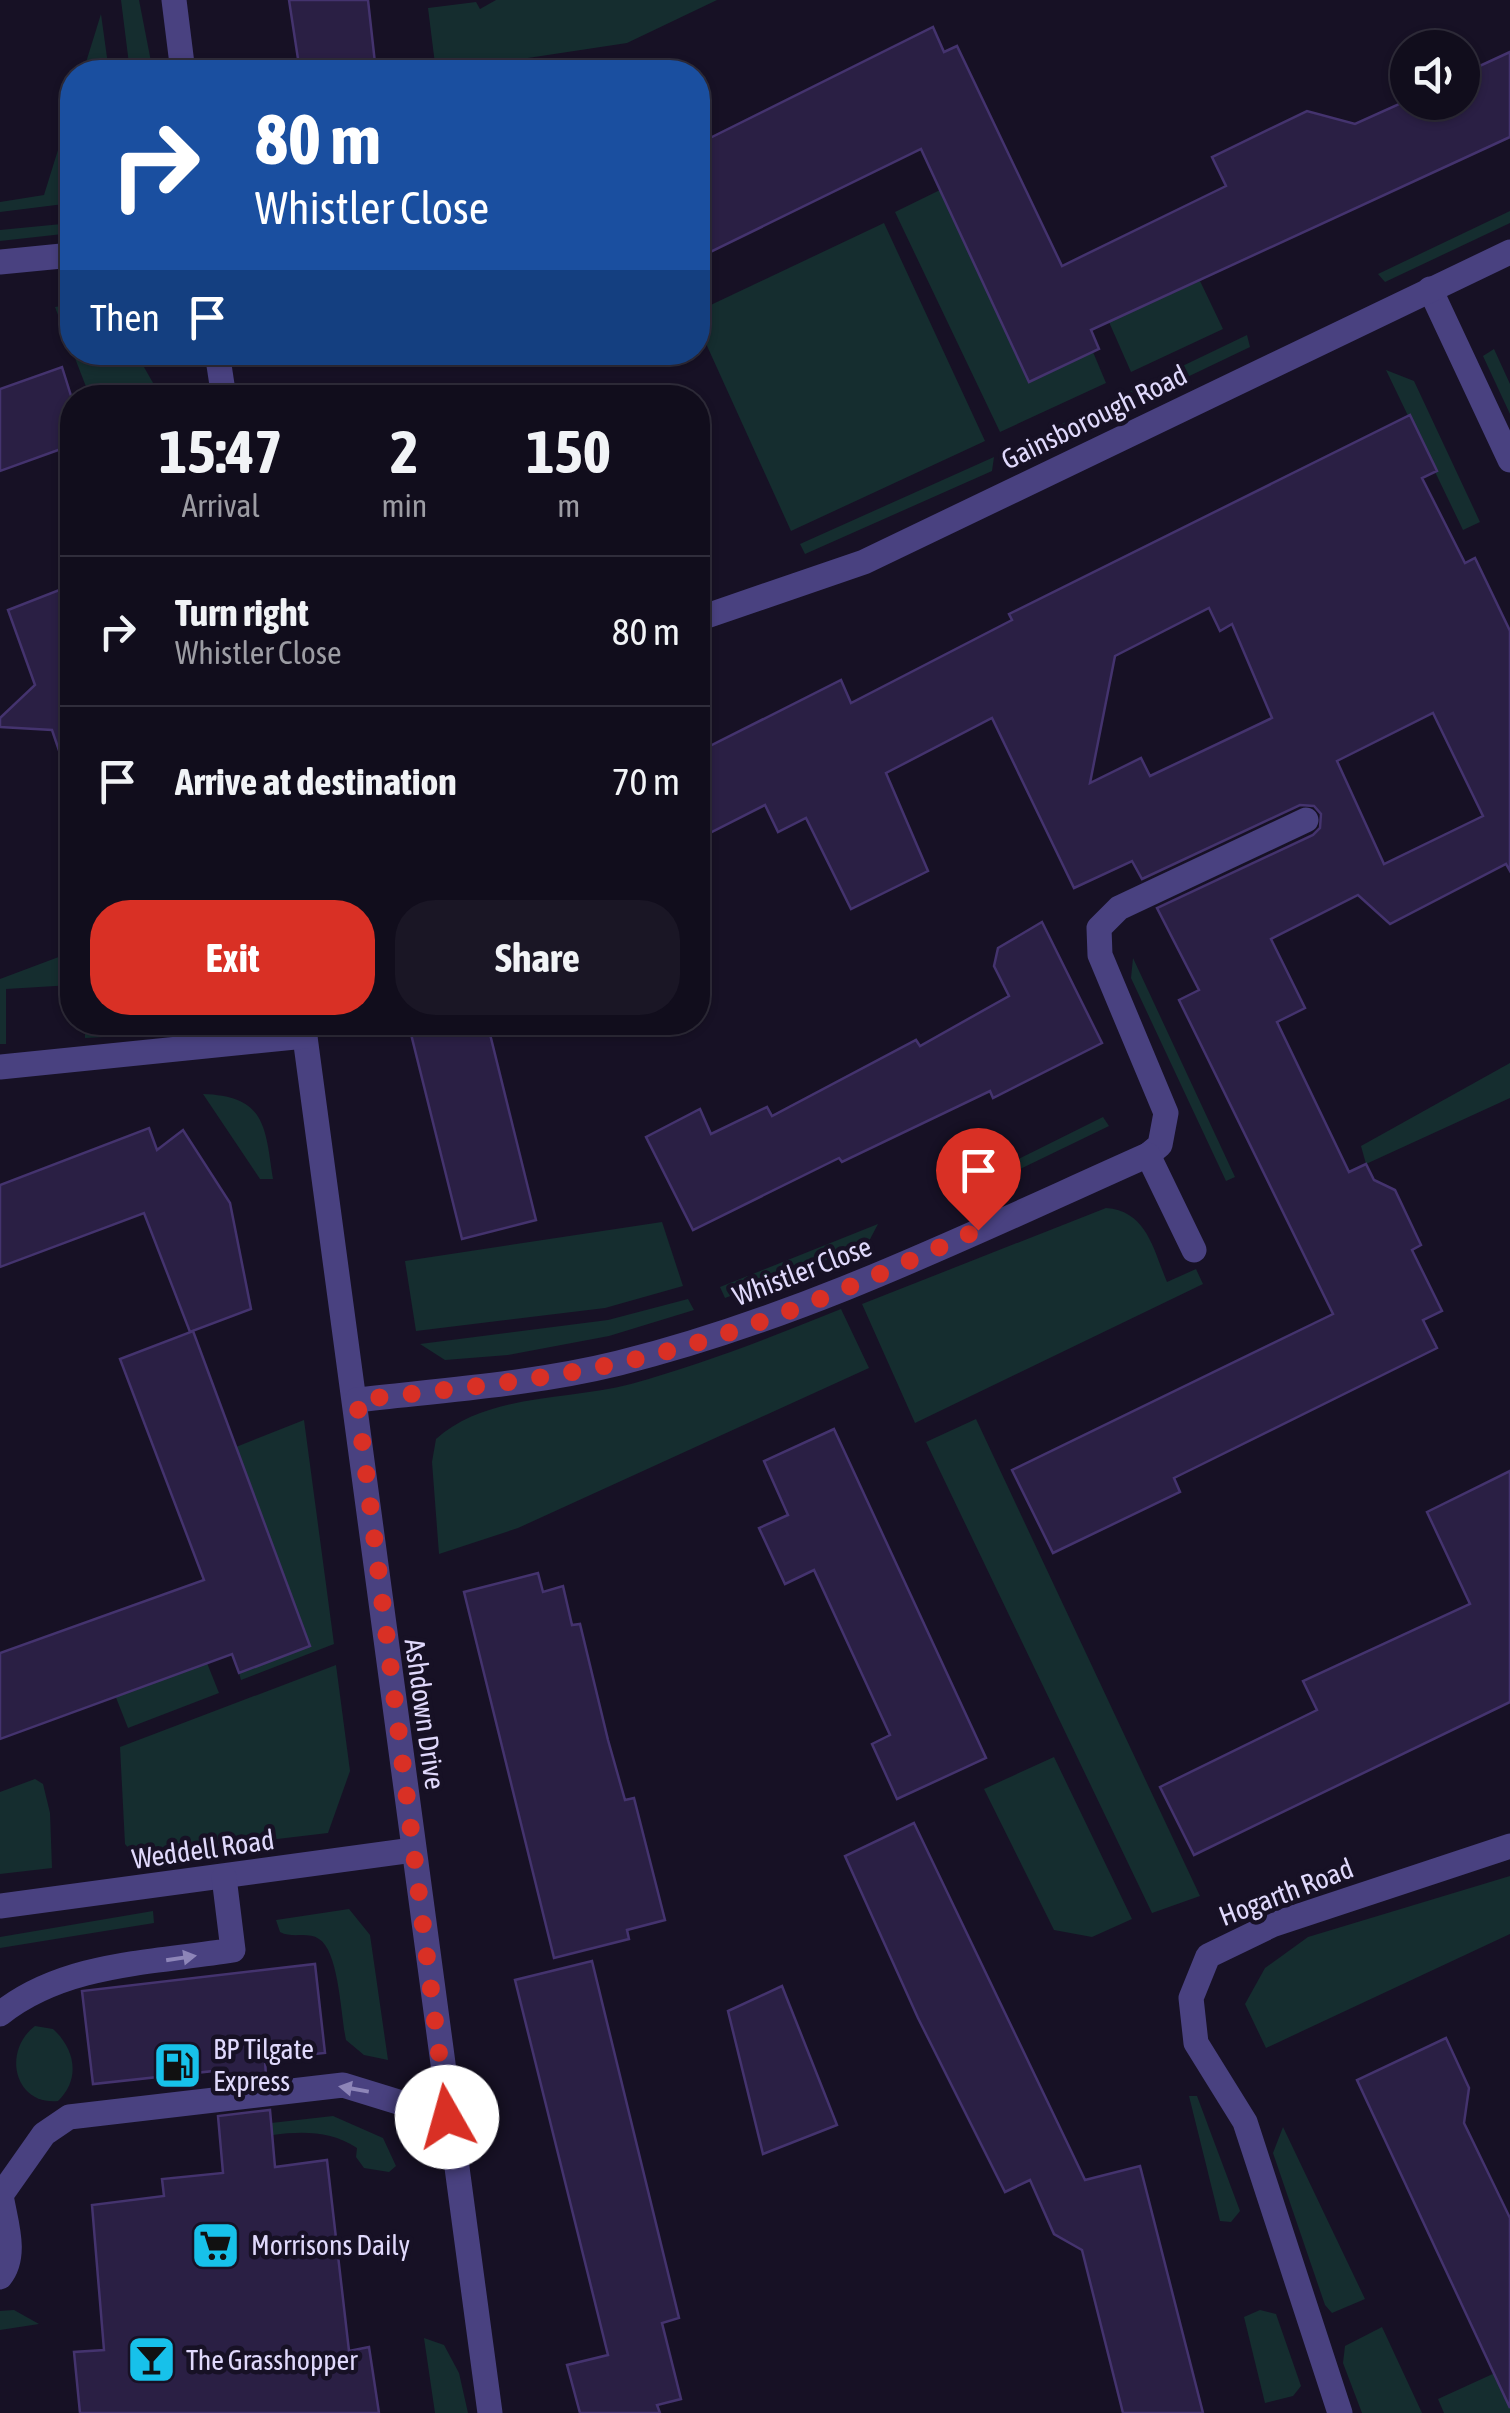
<!DOCTYPE html>
<html lang="en">
<head>
<meta charset="utf-8">
<style>
  body { margin:0; font-family:"Asap Condensed",sans-serif; background:#1a1625; color:#f1f3f6; height:100vh; display:flex; flex-direction:column; font-size:38px; white-space:nowrap }
  * { box-sizing:border-box; margin:0 }
  p { font-size:32px; color:#9c9ca3 }
  .icon { flex:none; width:55px; height:55px; fill:none; stroke:currentColor; stroke-width:2; stroke-linecap:round; stroke-linejoin:round }
  .map { position:relative; flex:1; overflow:hidden }
  .panel { position:absolute; left:60px; top:385px; width:650px; height:650px; display:flex; flex-direction:column; background:#110d1c; border-radius:40px; box-shadow:0 2px 8px #0004,0 0 0 2px #302d3b }
  .panel>* { flex:none }
  .guide { position:absolute; left:60px; top:60px; width:650px; height:305px; border-radius:40px; box-shadow:0 2px 8px #0004,0 0 0 2px #302d3b; background:#1a4fa0; color:#fff; overflow:hidden }
  .tools { position:absolute; left:1390px; top:30px; display:grid; gap:20px }
  .tools a { display:grid; place-items:center; width:90px; height:90px; border-radius:50%; background:#110d1c; box-shadow:0 2px 8px #0004,0 0 0 2px #302d3b; font-size:50px }
  .pin { position:absolute; display:grid; place-items:center; width:85px; height:85px; color:#fff; margin:-102px -42px; border-radius:50% 50% 50% 0; rotate:-45deg; box-shadow:0 0 10px #0007 }
  .pin .icon { rotate:45deg }
  .me { position:absolute; width:110px; margin:-55px; rotate:353deg; stroke-linejoin:round; filter:drop-shadow(0 0 8px #0008) }
  .turn { display:flex; align-items:center; gap:35px; height:210px; padding:0 30px; font-size:45px }
  .turn .icon { width:130px; height:130px; stroke-width:2.5 }
  .turn b { display:block; font-size:70px; line-height:85px }
  .then { display:flex; align-items:center; height:95px; padding:0 30px; background:#0003; gap:20px; font-size:38px }
  .eta { display:flex; justify-content:space-evenly; align-items:center; height:170px; text-align:center }
  .eta b { font-size:60px; font-weight:700; line-height:70px }
  .action { display:flex; gap:20px; margin-top:auto; padding:20px 30px }
  .action a { flex:1; height:115px; border-radius:40px; background:#d93025; color:#fff; font-size:40px; font-weight:700; line-height:115px; text-align:center }
  .action a+a { background:#1a1625; color:#f1f3f6 }
  ul { padding:0; list-style:none }
  li { display:flex; align-items:center; gap:30px; height:150px; padding:0 30px; border-top:2px solid #302d3b }
  li div { flex:1 }
  li b { display:block; font-size:38px }
  li em { font-style:normal }
  .map>svg:first-child { display:block }
</style>
</head>
<body>
<div class="map">
<svg width="1510" height="2413" viewBox="0 0 1510 2413">
  <rect width="100%" height="100%" fill="#171125"/>
  <g fill="#152d2f">
    <polygon points="121,0 139,0 153,72 130,72"/>
    <polygon points="496,0 717,0 627,43 436,72 428,8 476,2 480,9"/>
    <polygon points="101,14 109,72 83,72"/>
    <polygon points="72,105 72,203 0,212 0,202 44,195"/>
    <polygon points="940,190 1093,352 1106,383 1000,432 895,212"/>
    <polygon points="1510,211 1510,223 1385,282 1378,274"/>
    <polygon points="72,223 72,233 0,241 0,230"/>
    <polygon points="884,223 985,441 791,531 698,326 698,311"/>
    <polygon points="1200,281 1223,329 1131,372 1109,322"/>
    <polygon points="72,304 72,352 55,307"/>
    <polygon points="1247,335 1250,347 1020,457 1014,447"/>
    <polygon points="1494,349 1510,384 1510,414 1483,356"/>
    <polygon points="73,353 136,353 161,397 90,397"/>
    <polygon points="1386,370 1414,381 1480,522 1463,530"/>
    <polygon points="994,457 992,471 805,554 800,544"/>
    <polygon points="72,952 72,985 6,989 6,1044 0,1044 0,979"/>
    <polygon points="1133,958 1235,1177 1226,1181 1131,978"/>
    <polygon points="85,1023 85,1022 206,1023 201,1032 85,1038"/>
    <polygon points="1510,1063 1510,1098 1366,1164 1361,1146"/>
    <path d="M 203,1094 C 266,1096 265,1127 273,1179 L 260,1179 Z"/>
    <polygon points="1103,1117 1109,1126 987,1185 982,1177"/>
    <path d="M 1106,1208 C 1147,1211 1153,1249 1167,1282 L 1196,1269 L 1203,1284 L 915,1423 L 862,1304 Z"/>
    <polygon points="662,1222 683,1286 605,1308 416,1331 405,1261"/>
    <polygon points="878,1224 867,1245 725,1298 720,1287"/>
    <polygon points="688,1299 694,1310 609,1336 508,1355 445,1360 420,1344 608,1320"/>
    <path d="M 841,1309 L 869,1368 L 518,1528 L 439,1554 L 432,1462 L 436,1439 C 488,1393 566,1401 631,1384 C 703,1364 772,1337 841,1309 Z"/>
    <polygon points="976,1419 1200,1896 1152,1913 926,1442"/>
    <polygon points="304,1420 334,1644 241,1680 239,1673 310,1646 236,1447"/>
    <polygon points="207,1663 219,1693 128,1728 115,1695"/>
    <polygon points="336,1665 350,1771 328,1833 135,1856 125,1844 120,1747"/>
    <polygon points="1054,1757 1132,1919 1092,1937 1054,1930 984,1789"/>
    <polygon points="35,1779 43,1784 50,1813 52,1868 0,1874 0,1792"/>
    <polygon points="1510,1876 1510,1934 1266,2048 1245,2004 1265,1968 1308,1937"/>
    <path d="M 349,1909 L 370,1935 L 388,2060 L 364,2055 L 346,2040 C 341,2017 339,1951 319,1939 C 307,1931 293,1939 280,1932 L 276,1920 Z"/>
    <polygon points="153,1911 154,1923 0,1948 0,1937"/>
    <path d="M 35,2026 L 53,2029 C 75,2049 81,2079 58,2101 C 14,2105 2,2051 35,2026 Z"/>
    <polygon points="1189,2096 1197,2096 1240,2211 1231,2222 1220,2221"/>
    <path d="M 333,2116 L 383,2138 L 396,2166 L 389,2172 L 364,2168 L 356,2157 L 357,2148 C 331,2131 303,2131 273,2135 L 271,2123 Z"/>
    <polygon points="1283,2127 1365,2299 1332,2313 1325,2305 1273,2153"/>
    <polygon points="14,2310 39,2324 0,2330 0,2311"/>
    <polygon points="1260,2310 1276,2314 1301,2386 1293,2396 1265,2403 1244,2317"/>
    <polygon points="1382,2327 1422,2413 1362,2413 1343,2363 1345,2346"/>
    <polygon points="424,2338 444,2345 459,2373 468,2413 435,2413"/>
    <polygon points="1497,2372 1510,2400 1510,2413 1444,2413 1438,2399"/>
  </g>
  <g fill="#2a1f44" stroke="#44336e" stroke-width="2.5" fill-rule="evenodd">
    <polygon points="289,0 368,0 376,72 300,72"/>
    <polygon points="933,27 944,52 957,46 1062,266 1226,186 1212,157 1307,111 1355,124 1408,100 1462,102 1462,74 1510,52 1510,137 1091,330 1099,349 1029,382 921,149 698,258 698,144"/>
    <polygon points="62,367 72,399 72,445 0,471 0,389"/>
    <path d="M 1410,415 L 1437,471 L 1422,478 L 1465,563 L 1475,558 L 1510,631 L 1510,871 L 1506,864 L 1390,924 L 1358,895 L 1271,939 L 1305,1008 L 1277,1022 L 1349,1172 L 1366,1164 L 1374,1180 L 1395,1190 L 1421,1245 L 1412,1250 L 1442,1311 L 1423,1320 L 1437,1348 L 1174,1478 L 1180,1492 L 1053,1553 L 1012,1470 L 1333,1314 L 1179,1000 L 1199,990 L 1157,908 L 1313,835 L 1320,828 L 1321,814 L 1314,806 L 1300,805 L 1142,879 L 1132,861 L 1074,888 L 992,718 L 886,773 L 928,871 L 851,909 L 806,818 L 778,832 L 765,805 L 698,839 L 698,752 L 841,680 L 851,703 L 1012,620 L 1009,614 ZM 1209,608 L 1220,631 L 1232,624 L 1272,718 L 1150,776 L 1141,758 L 1090,783 L 1115,656 ZM 1433,713 L 1483,816 L 1384,864 L 1337,761 Z"/>
    <polygon points="72,585 72,770 66,771 52,730 0,727 0,718 35,685 8,610"/>
    <polygon points="1042,922 1102,1043 993,1098 990,1091 842,1162 839,1158 693,1230 646,1137 700,1109 711,1134 767,1107 772,1116 916,1040 920,1046 1009,996 994,966 998,948"/>
    <polygon points="408,1022 487,1022 536,1220 462,1239"/>
    <polygon points="149,1128 157,1150 183,1130 230,1203 251,1309 190,1332 144,1213 0,1267 0,1185"/>
    <polygon points="193,1331 310,1646 239,1673 232,1654 0,1739 0,1653 204,1580 120,1359"/>
    <polygon points="834,1429 986,1758 897,1799 872,1744 890,1735 814,1570 785,1584 759,1528 788,1515 764,1461"/>
    <polygon points="1510,1471 1510,1702 1194,1855 1160,1787 1317,1710 1303,1681 1470,1604 1427,1512"/>
    <polygon points="538,1573 543,1592 563,1586 572,1625 580,1624 608,1740 625,1800 634,1798 665,1920 627,1930 629,1939 554,1958 464,1592"/>
    <polygon points="914,1823 1085,2180 1140,2166 1203,2413 1123,2413 1082,2250 1054,2234 1030,2180 1005,2192 918,2018 845,1856"/>
    <polygon points="592,1961 679,2318 662,2323 681,2399 657,2405 660,2413 580,2413 567,2365 608,2355 515,1980"/>
    <polygon points="315,1964 325,2053 265,2059 266,2078 215,2084 214,2071 93,2084 82,1991"/>
    <polygon points="782,1986 837,2125 763,2154 728,2011"/>
    <polygon points="1446,2038 1469,2088 1464,2123 1510,2218 1510,2408 1357,2080"/>
    <polygon points="270,2110 275,2167 327,2160 349,2351 369,2347 379,2413 80,2413 74,2352 104,2350 92,2205 164,2196 162,2179 223,2173 218,2116"/>
  </g>
  <g fill="none" stroke-linecap="round" stroke-linejoin="round">
    <g stroke="#494180" stroke-width="25">
      <polyline points="174,0 183,72"/>
      <polyline points="0,262 72,255"/>
      <polyline points="1430,289 1510,460"/>
      <polyline points="217,352 224,398"/>
      <polyline points="698,619 864,562 1510,252"/>
      <polyline points="303,1022 490,2413"/>
      <polyline points="0,1067 305,1036"/>
      <polyline points="1148,1155 1160,1145 1166,1113 1100,955 1099,928 1119,908 1306,820"/>
      <path d="M 357,1400 C 444,1390 534,1384 619,1363 C 804,1317 975,1232 1148,1155 L 1194,1250"/>
      <polyline points="0,1906 413,1850"/>
      <path d="M 0,2014 C 65,1962 154,1963 233,1950 L 224,1877"/>
      <path d="M 0,2277 C 18,2255 5,2221 1,2195 L 44,2134 L 69,2117 L 343,2085 L 447,2117"/>
      <polyline points="1340,2413 1245,2122 1196,2043 1191,1998 1208,1956 1272,1925 1510,1846"/>
    </g>
  </g>
  <defs><path id="oneway-solid" d="M-6-.8H1V-3.2L6.5 0L1 3.2V.8H-6Z" transform="scale(2.5)"/></defs>
  <g fill="#8d85b8">
    <use href="#oneway-solid" transform="translate(181 1958) rotate(-9)"/>
    <use href="#oneway-solid" transform="translate(354 2089) rotate(-170)"/>
  </g>
  <g fill="none" stroke-linecap="round" stroke-linejoin="round">
    <path stroke="#d93025" stroke-width="18" stroke-dasharray="0 32.4" d="M 447,2117 L 357,1400 C 443,1390 529,1382 614,1364 C 740,1338 861,1283 978,1230"/>
  </g>
  <defs>
    <symbol id="fuel-square" viewBox="-11 -11 22 22"><rect x="-9" y="-9" width="18" height="18" rx="4" fill="#17c1ea" stroke="#171125"/><path d="M-5.5-6h7V0h2V4h1.3V-2.5L3-4.5l.8-.8L6-3V5H2.5V1h-1V6h-7ZM-4.2-4.7v3.2H.2V-4.7Z" fill="#111"/></symbol>
    <symbol id="supermarket-square" viewBox="-11 -11 22 22"><rect x="-9" y="-9" width="18" height="18" rx="4" fill="#17c1ea" stroke="#171125"/><path d="M-6-5.5h2.5l.6 2H6L4.5 2H-2.5L-4.4-4H-6ZM-1.5 3.2a1.3 1.3 0 1 0 .1 0ZM3 3.2a1.3 1.3 0 1 0 .1 0Z" fill="#111"/></symbol>
    <symbol id="bar-square" viewBox="-11 -11 22 22"><rect x="-9" y="-9" width="18" height="18" rx="4" fill="#17c1ea" stroke="#171125"/><path d="M-6-5H6L.8 .8V4.5H3.5V6h-7V4.5H-.8V.8Z" fill="#111"/></symbol>
  </defs>
  <g fill-rule="evenodd">
    <use href="#fuel-square" x="150" y="2038" width="55" height="55"/>
    <use href="#supermarket-square" x="188" y="2218" width="55" height="55"/>
    <use href="#bar-square" x="124" y="2332" width="55" height="55"/>
  </g>
  <g text-anchor="middle" stroke-width="9" stroke-linejoin="round" paint-order="stroke">
    <g font-size="28" fill="#e0d9fc" stroke="#171125">
      <text transform="translate(1094 417) rotate(-26)" y="10">Gainsborough Road</text>
      <text transform="translate(802 1271) rotate(-21)" y="10">Whistler Close</text>
      <text transform="translate(425 1714) rotate(82)" y="10">Ashdown Drive</text>
      <text transform="translate(203 1849) rotate(-8)" y="10">Weddell Road</text>
      <text transform="translate(1286 1892) rotate(-21)" y="10">Hogarth Road</text>
    </g>
    <g font-size="28" fill="#e0d9fc" stroke="#171125" text-anchor="start">
      <text x="213" y="2059">BP Tilgate<tspan x="213" dy="32">Express</tspan></text>
      <text x="251" y="2255">Morrisons Daily</text>
      <text x="186" y="2370">The Grasshopper</text>
    </g>
  </g>
</svg>
<div class="tools">
<a><svg class="icon" aria-label="sound" viewBox="0 0 24 24"><path d="M4 9h4l5-4v14l-5-4H4zM17 9q2 3 0 6"/></svg></a>
</div>
<div class="pin" style="left:978px;top:1230px;background:#d93025"><svg class="icon" aria-label="arrive" viewBox="0 0 24 24"><path d="M6 21V4h12l-3 4 3 4H6"/></svg></div>
<svg class="me" style="left:447px;top:2117px" viewBox="-20 -20 40 40"><circle r="19" fill="#fff"/><path d="M0-13L10 11 0 6-10 11z" fill="#d93025"/></svg>
<div class="guide">
<div class="turn"><svg class="icon" aria-label="right" viewBox="0 0 24 24"><path d="M7 20v-9h11M14 6l5 5-5 5"/></svg><div><b>80 m</b>Whistler Close</div></div>
<div class="then">Then<svg class="icon" aria-label="arrive" viewBox="0 0 24 24"><path d="M6 21V4h12l-3 4 3 4H6"/></svg></div>
</div>
<section class="panel">
<div class="eta">
<div><b>15:47</b><p>Arrival</p></div>
<div><b>2</b><p>min</p></div>
<div><b>150</b><p>m</p></div>
</div>
<ul>
<li><svg class="icon" aria-label="right" viewBox="0 0 24 24"><path d="M7 20v-9h11M14 6l5 5-5 5"/></svg><div><b>Turn right</b><p>Whistler Close</p></div><em>80 m</em></li>
<li><svg class="icon" aria-label="arrive" viewBox="0 0 24 24"><path d="M6 21V4h12l-3 4 3 4H6"/></svg><div><b>Arrive at destination</b></div><em>70 m</em></li>
</ul>
<div class="action"><a>Exit</a><a>Share</a></div>
</section>
</div>
</body>
</html>
